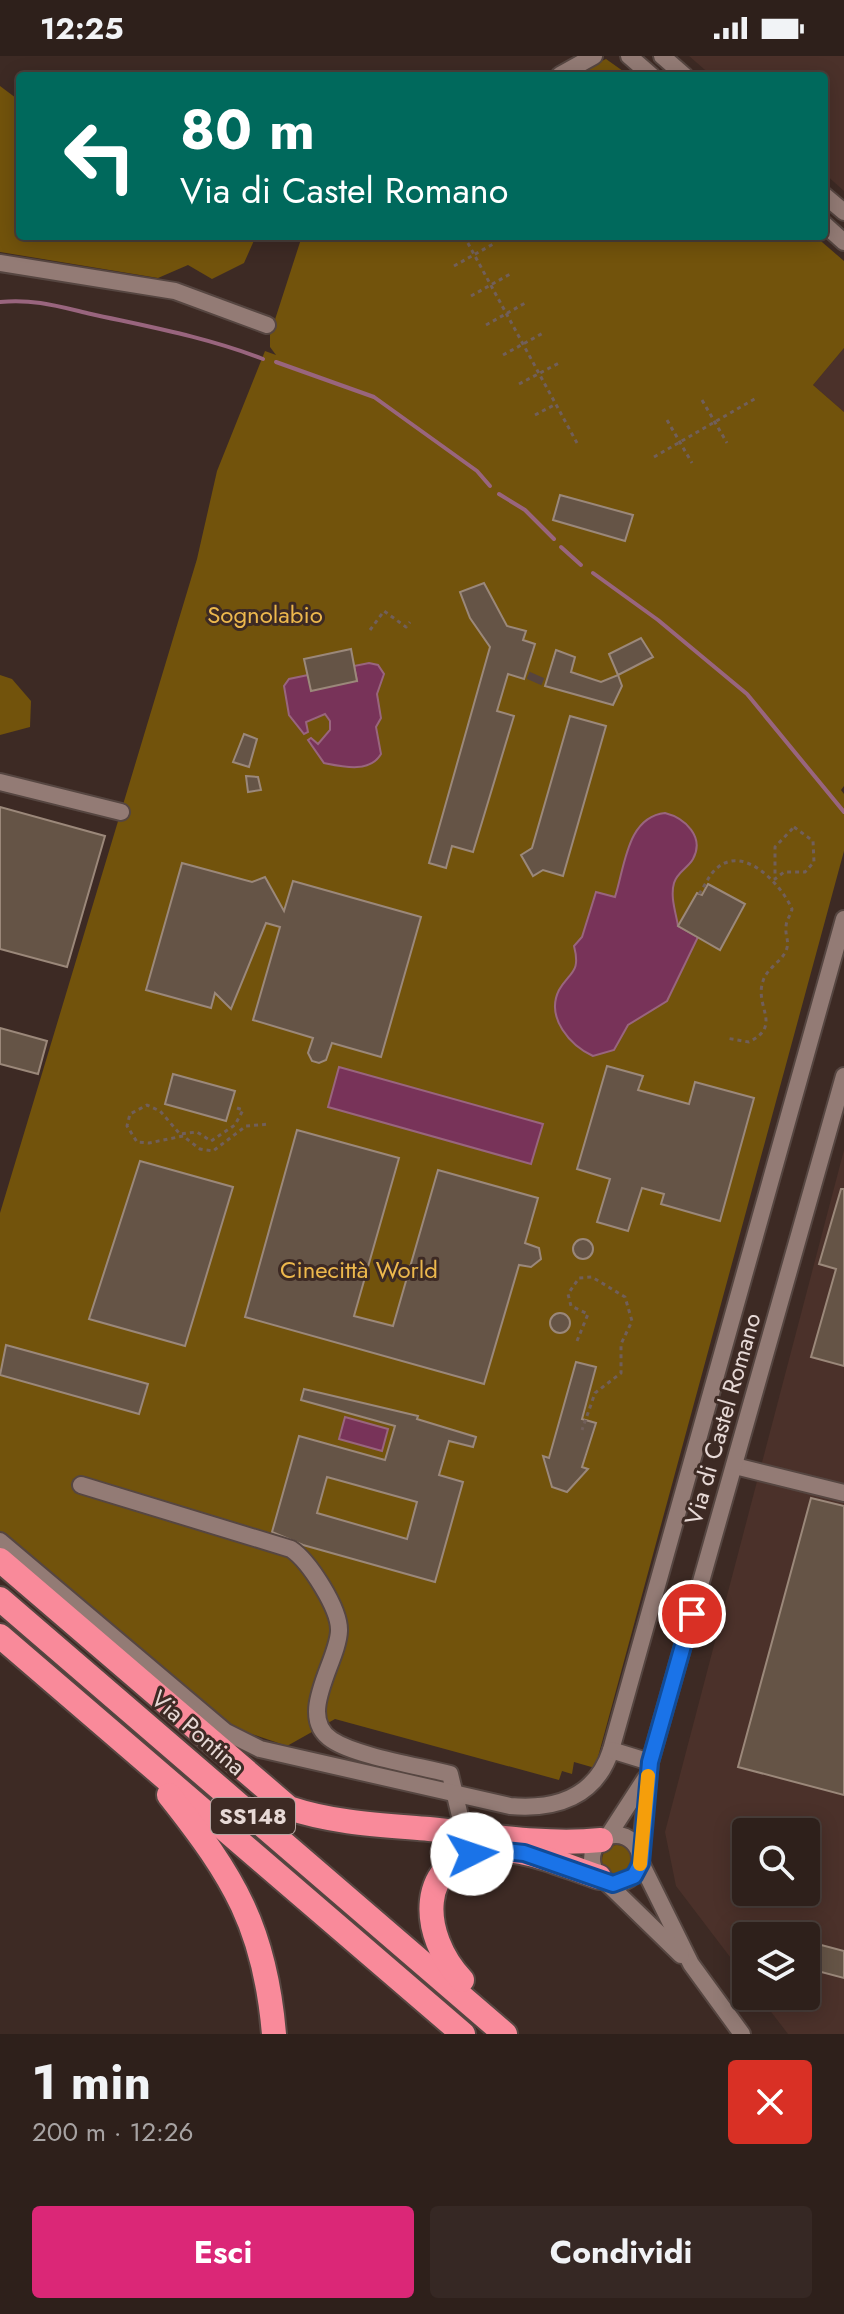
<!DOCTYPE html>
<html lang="it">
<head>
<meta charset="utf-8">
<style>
  body { margin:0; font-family:Jost,sans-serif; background:#362824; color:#f1f3f6; height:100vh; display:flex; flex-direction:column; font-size:30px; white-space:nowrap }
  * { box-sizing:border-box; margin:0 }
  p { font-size:26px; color:#a7a3a3 }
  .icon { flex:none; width:44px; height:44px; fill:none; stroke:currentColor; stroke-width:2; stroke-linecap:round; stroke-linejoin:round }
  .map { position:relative; height:1978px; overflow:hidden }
  .side { display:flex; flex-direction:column; background:#2e201b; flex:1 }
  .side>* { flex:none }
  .guide { position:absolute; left:16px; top:16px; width:812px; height:168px; border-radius:8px; box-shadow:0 4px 20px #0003,0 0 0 2px #493e3a; background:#00695c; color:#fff; overflow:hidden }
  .tools { position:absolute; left:732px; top:1762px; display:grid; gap:16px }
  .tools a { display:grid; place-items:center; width:88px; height:88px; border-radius:8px; background:#2e201b; box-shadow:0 4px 20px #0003,0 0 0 2px #493e3a; font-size:40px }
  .pin { position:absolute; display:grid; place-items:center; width:68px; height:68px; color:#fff; margin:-34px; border:4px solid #fff; border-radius:50%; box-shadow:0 2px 8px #0007 }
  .me { position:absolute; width:88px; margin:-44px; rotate:86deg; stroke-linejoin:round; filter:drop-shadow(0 0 6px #0008) }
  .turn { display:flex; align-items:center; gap:28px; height:168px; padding:0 32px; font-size:36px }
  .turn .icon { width:104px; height:104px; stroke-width:2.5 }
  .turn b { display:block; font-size:56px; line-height:68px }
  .round { display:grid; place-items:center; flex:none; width:84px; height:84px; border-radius:8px; background:#362824 }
  .head { display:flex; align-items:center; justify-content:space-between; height:136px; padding:0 32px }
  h1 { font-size:48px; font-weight:700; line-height:60px }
  .primary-button { display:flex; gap:16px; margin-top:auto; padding:16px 32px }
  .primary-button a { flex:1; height:92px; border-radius:8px; background:#db2777; color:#fff; font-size:32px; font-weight:700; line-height:92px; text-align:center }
  .primary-button a+a { background:#362824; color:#f1f3f6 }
  .status { display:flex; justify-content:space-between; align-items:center; height:56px; padding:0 40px; background:#2e201b; direction:ltr }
  .status svg { height:22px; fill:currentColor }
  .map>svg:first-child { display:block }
</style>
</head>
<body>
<div class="status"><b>12:25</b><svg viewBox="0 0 49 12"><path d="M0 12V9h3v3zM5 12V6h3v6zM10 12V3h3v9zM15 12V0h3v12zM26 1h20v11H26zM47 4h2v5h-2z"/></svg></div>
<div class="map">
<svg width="844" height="1978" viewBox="0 0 844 1978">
  <rect width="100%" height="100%" fill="#3d2a24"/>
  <g fill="#4b312a" fill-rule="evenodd">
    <polygon points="689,0 844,0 844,135 824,117 824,20 712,20"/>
    <polygon points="844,292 844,356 813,329"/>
    <path d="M 844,1094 L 844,1978 L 788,1978 L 759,1940 L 806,1940 L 806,1880 L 746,1880 L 746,1922 L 676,1830 L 665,1776 ZM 746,1776 L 806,1776 L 806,1836 L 746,1836 Z"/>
  </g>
  <g fill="#72530c">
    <polygon points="606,3 630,20 570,20"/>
    <polygon points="0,30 20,45 20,180 256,180 244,207 212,223 188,209 158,222 0,196"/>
    <polygon points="302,180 815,180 844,205 844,292 813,329 844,356 844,730 841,734 844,738 844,795 595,1712 574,1706 572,1718 562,1715 559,1724 335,1663 287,1690 228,1670 0,1475 0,1157 197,503 217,415 265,295 276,299 270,291 270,279"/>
    <polygon points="0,619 12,623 31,645 30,671 0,679"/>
    <circle cx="617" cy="1804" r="15"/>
  </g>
  <g fill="#783359" stroke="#99657e" stroke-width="2">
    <path d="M 369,607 L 378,609 L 384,618 L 377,638 L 381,662 L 376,671 L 381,698 C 370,717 344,711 324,707 L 308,684 L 311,682 L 318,688 L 330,674 L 330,665 L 325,658 L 306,666 L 308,676 L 304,678 L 289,659 L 284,630 L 289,623 L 308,619 L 357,625 L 354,610 Z"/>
    <path d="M 665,757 C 685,762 705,781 693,803 C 688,812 677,816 674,827 C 670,841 676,857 678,870 L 698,881 L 667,945 L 628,969 L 614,994 L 593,1000 C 571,990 545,962 559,934 C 570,915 581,917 574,890 L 582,881 L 596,836 L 615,841 C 625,810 627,761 665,757 Z"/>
    <polygon points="339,1011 543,1068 531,1108 328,1051"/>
    <polygon points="345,1361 388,1373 382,1395 339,1383"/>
  </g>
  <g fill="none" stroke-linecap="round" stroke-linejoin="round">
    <g stroke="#99657e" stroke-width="4">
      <path d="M 0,246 C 35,243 57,250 91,258 C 150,271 206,281 263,303"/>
      <polyline points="276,306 374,341 477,415 490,430"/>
      <polyline points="499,438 525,454 554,483"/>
      <polyline points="561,491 581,509"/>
      <polyline points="593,517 658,564 747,638 844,756"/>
    </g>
  </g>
  <g fill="#655446" stroke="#9b887a" stroke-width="2" fill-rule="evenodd">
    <polygon points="560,439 633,459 625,485 553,464"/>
    <polygon points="484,527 507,570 526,575 523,584 535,588 524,623 508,618 497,655 514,660 473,796 452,790 446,812 429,807 490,591 470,562 460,536"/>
    <polygon points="641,582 653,601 618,619 609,598"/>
    <polygon points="351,593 357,625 311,635 304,603"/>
    <polygon points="556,594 575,601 571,616 601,626 618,619 622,630 613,649 545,630"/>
    <polygon points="570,660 606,670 563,820 543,814 533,820 521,799 532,792"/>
    <polygon points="244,678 257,683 249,711 233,706"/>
    <polygon points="246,720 258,721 261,734 248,736"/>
    <polygon points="0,751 105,780 67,911 0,893"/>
    <polygon points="182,807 252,826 265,821 284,855 293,825 421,861 381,1001 332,987 326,1004 319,1007 312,1005 308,997 313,982 253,964 280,871 266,867 231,953 215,937 211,952 146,934"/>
    <polygon points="708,828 745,848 720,894 678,870 697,837 702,839"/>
    <polygon points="0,972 47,985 38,1018 0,1008"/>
    <polygon points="607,1010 643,1020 638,1034 689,1048 695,1026 754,1042 720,1165 661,1148 664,1138 642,1132 628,1175 597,1166 610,1123 577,1113"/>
    <polygon points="173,1018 235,1035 226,1065 165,1048"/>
    <polygon points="297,1074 399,1102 354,1260 393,1270 438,1114 538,1142 525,1187 539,1192 541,1203 531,1211 519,1209 484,1328 245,1261"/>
    <polygon points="140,1105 233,1131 185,1290 89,1263"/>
    <polygon points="841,1133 844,1133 844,1310 811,1301 836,1213 819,1208"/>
    <circle cx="583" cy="1193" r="10"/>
    <circle cx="560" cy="1267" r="10"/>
    <polygon points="6,1289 148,1328 139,1358 0,1319"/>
    <polygon points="576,1306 596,1311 582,1363 596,1367 582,1411 588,1413 567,1436 552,1431 543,1400 549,1402"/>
    <path d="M 304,1333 L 418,1360 L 417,1363 L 476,1381 L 473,1391 L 449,1385 L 439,1419 L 463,1426 L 435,1526 L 303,1489 L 272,1476 L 299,1380 L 385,1404 L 395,1370 L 301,1344 ZM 327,1421 L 417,1446 L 407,1483 L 317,1457 Z"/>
    <polygon points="811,1442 844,1450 844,1739 738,1711"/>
    <polygon points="806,1885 844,1895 844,1922 806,1912"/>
  </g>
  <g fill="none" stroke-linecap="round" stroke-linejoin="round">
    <polyline stroke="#56443f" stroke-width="16" stroke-dasharray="16 8" stroke-linecap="butt" points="534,626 537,619"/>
    <defs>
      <g id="minor">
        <polyline points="629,0 652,20"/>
        <polyline points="662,0 685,20"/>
        <polyline points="560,19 594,0"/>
        <polyline points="824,139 844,156"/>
        <polyline points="824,168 844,186"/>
        <polyline points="0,207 175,235 267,269"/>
        <polyline points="0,726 121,756"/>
        <polyline points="735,1410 844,1437"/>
        <path d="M 81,1429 L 291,1493 C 309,1505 340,1553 339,1575 C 338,1606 295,1660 332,1684 C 356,1700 419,1710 450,1718 L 464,1777"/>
        <path d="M 0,1485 L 226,1676 L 260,1693 L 510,1750 C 556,1754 596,1741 611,1694 L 844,863"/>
        <polyline points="611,1694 650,1706"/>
        <circle cx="616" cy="1803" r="24"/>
        <polyline points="608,1780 645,1723"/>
        <polyline points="640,1799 650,1706 844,1020"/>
        <polyline points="641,1807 691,1908 742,1978"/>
        <polyline points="605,1825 681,1899"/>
      </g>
      <g id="highway">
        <path d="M 0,1504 L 289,1752 C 333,1767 382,1769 429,1773 C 486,1779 544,1790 601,1784"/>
        <polyline points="0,1543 505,1978"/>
        <polyline points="0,1580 463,1978"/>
        <path d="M 169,1739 C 234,1821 265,1872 274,1978"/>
        <path d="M 462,1924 C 420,1880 414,1801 491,1794 C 526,1791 565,1810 599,1821"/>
      </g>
    </defs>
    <use href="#minor" stroke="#564641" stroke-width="20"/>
    <use href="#highway" stroke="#564641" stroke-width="28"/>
    <g stroke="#715f5a" stroke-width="3" stroke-dasharray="4 4" stroke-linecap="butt">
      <polyline points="464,180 577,387"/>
      <polyline points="454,210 495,187"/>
      <polyline points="471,240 512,217"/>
      <polyline points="486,269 527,246"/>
      <polyline points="503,299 545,276"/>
      <polyline points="519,328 561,306"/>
      <polyline points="702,344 727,387"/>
      <polyline points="535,359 556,348"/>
      <polyline points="667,364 692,407"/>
      <polyline points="654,401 758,341"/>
      <polyline points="370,574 384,555 406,571 410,566"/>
      <polygon points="794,771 813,785 814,806 805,816 784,816 775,823 775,791"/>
      <path d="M 699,838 C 704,831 708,822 713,816 C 741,784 781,828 792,853 C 791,859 786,864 786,871 C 785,881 790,885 786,895 C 780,907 767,912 763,925 C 754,951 783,969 749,986 L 726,982"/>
      <polyline points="237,1052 243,1054 235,1069 211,1085 197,1076 180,1078 160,1055 147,1049 130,1058 127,1070 137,1086 149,1087 183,1080 200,1093 213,1095 246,1070 270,1068"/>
      <polyline points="577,1285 588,1258 571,1250 568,1238 579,1222 592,1221 625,1241 632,1265 621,1288 621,1317 595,1337 582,1374"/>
    </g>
    <use href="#minor" stroke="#937b75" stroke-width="16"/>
    <use href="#highway" stroke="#f98a9a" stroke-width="24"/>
  </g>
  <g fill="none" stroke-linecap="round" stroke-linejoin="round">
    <defs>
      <polyline id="route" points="472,1798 495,1794 524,1797 613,1828 634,1820 641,1807 650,1706 692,1558"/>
    </defs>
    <use href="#route" stroke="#114b97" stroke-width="20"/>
    <use href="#route" stroke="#1a73e8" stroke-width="14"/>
    <polyline stroke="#f59e0b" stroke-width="14" points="640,1808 648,1720"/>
  </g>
  <g text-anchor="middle" stroke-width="6" stroke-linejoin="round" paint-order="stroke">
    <rect fill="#3d2a24" stroke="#b4a4a1" stroke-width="2" x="211" y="1742" width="84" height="36" rx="6"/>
    <g font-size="22" font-weight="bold" fill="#e7d9d6">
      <text x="253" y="1768">SS148</text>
    </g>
    <g font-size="24" fill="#edb84d" stroke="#3d2a24">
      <text x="265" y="567">Sognolabio</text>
      <text x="359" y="1222">Cinecittà World</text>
    </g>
    <g font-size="24" fill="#e7d9d6" stroke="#3d2a24">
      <text transform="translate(723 1363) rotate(-74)" y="8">Via di Castel Romano</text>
      <text transform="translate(198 1677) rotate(41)" y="8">Via Pontina</text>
    </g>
  </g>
</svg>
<div class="tools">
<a><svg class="icon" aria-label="search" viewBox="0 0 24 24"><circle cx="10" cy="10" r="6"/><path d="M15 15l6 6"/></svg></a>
<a><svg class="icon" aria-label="layers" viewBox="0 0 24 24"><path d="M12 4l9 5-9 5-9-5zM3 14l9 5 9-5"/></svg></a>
</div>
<div class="pin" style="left:692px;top:1558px;background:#d93025"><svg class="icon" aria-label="arrive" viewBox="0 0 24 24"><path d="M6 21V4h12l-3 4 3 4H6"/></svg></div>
<svg class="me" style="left:472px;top:1798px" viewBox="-20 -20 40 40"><circle r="19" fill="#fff"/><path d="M0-13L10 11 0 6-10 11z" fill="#1a73e8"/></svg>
<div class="guide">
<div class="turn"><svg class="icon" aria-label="left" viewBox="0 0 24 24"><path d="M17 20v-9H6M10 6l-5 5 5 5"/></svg><div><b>80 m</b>Via di Castel Romano</div></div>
</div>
</div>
<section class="side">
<div class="head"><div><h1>1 min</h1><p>200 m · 12:26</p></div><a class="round" style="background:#d93025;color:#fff"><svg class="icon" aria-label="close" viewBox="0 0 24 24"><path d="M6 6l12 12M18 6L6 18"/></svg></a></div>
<div class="primary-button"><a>Esci</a><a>Condividi</a></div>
</section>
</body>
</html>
